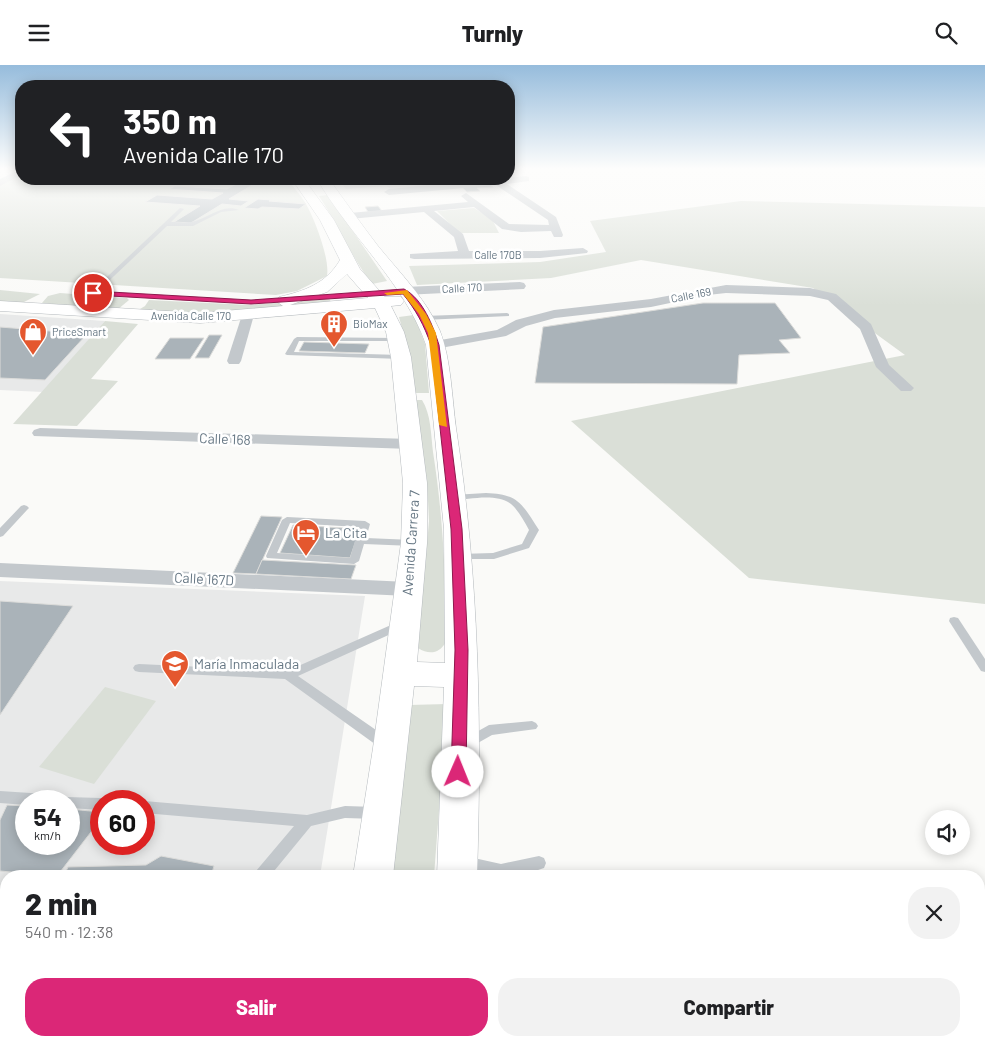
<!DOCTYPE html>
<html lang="es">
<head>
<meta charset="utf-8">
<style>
  body { margin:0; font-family:Barlow,sans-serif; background:#f2f2f2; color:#202124; height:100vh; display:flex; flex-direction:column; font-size:19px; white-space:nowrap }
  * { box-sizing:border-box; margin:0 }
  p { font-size:16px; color:#757577 }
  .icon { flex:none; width:28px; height:28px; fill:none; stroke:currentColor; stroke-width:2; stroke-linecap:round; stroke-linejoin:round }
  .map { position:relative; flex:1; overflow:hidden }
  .details { position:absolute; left:0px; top:805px; width:985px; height:176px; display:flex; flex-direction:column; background:#fff; border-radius:20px 20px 0 0; box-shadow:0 2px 12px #0003 }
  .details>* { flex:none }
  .hud { position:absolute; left:15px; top:15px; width:500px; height:105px; border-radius:20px; box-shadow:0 2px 12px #0003; background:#202124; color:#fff; overflow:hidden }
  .buttons { position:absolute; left:925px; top:745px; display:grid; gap:10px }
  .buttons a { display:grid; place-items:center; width:45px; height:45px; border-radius:50%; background:#fff; box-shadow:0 2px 12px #0003; font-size:25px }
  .speed { position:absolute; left:15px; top:725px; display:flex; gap:10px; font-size:25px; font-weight:700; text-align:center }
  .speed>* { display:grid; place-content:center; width:65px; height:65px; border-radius:50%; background:#fff; box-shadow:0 2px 12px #0003; line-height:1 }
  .speed small { font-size:12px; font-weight:400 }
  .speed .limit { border:8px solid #d22; background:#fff; color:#111 }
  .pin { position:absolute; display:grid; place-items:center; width:42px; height:42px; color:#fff; margin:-21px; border:2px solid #fff; border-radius:50%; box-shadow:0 1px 5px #0007 }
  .me { position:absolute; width:55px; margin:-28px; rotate:1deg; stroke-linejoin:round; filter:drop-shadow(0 0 4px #0008) }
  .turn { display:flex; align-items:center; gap:18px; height:105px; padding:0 25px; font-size:22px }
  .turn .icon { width:65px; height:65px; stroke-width:2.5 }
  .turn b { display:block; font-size:35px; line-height:42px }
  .round { display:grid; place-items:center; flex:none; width:52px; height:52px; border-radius:20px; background:#f2f2f2 }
  .head { display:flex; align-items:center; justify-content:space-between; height:85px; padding:0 25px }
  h1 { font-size:30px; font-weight:800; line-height:38px }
  .button { display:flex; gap:10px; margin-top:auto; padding:10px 25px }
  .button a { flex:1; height:58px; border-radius:20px; background:#db2777; color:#fff; font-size:20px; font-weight:800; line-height:58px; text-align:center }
  .button a+a { background:#f2f2f2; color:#202124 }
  header { display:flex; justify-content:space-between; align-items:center; height:65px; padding:0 25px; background:#fff; font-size:22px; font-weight:800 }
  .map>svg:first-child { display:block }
</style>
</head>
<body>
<header><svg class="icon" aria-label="menu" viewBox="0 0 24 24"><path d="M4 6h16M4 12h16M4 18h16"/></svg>Turnly<svg class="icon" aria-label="search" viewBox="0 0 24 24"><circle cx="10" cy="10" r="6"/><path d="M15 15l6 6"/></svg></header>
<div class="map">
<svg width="985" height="981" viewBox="0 0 985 981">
  <rect width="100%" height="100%" fill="#fafaf8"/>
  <g fill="#e8e9e9" fill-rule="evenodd">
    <polygon points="339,114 463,114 467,118 391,124 386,121 346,124"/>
    <polygon points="0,249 105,256 43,327 0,325"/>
    <path d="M 0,516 L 365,531 L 320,811 L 6,811 L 6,975 L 293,975 L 292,981 L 0,981 ZM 26,736 L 69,736 L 69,779 L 26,779 ZM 101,736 L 144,736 L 144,779 L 101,779 Z"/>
  </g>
  <g fill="#dadfd7">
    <path d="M 21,105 L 21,114 L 287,114 C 293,122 301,130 306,139 C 315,155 330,194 327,211 L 297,226 L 276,230 L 0,213 L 0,117 Z"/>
    <path d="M 328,130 L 387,216 L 372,219 C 351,191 338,160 319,131 Z"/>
    <polygon points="741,136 985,142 985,539 749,513 571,356 905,290 813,223 641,195 551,213 417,220 409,201 540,197 606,187 590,156"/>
    <polygon points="474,143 492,154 499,168 459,168 437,146"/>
    <polygon points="0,225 40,229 24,237 0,237"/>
    <polygon points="60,228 127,233 129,235 117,245 42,238 48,231"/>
    <polygon points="329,233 332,239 207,250 135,247 145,241 149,235 249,240"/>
    <polygon points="414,250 425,279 429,328 411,328 406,278 399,252"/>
    <polygon points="105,256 138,259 91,314 118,316 77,361 13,359"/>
    <path d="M 416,335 L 422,335 C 431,349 431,370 433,387 C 443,450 446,513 446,577 C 439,589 429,590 418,583 L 429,456 L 427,416 Z"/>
    <polygon points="105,622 156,636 94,719 39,702"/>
    <polygon points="447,639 434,811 393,811 409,640"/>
    <polygon points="128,975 224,975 222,981 127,981"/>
    <polygon points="378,975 423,975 422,981 378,981"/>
  </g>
  <g fill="#aab3b9" stroke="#dcdcda">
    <polygon points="238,118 254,119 229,134 249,136 241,141 222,139 191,158 174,157 200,141 145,137 157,130 212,134 223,128 169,124 175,121 227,124"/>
    <polygon points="489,118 493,122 477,123 480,126 467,127 461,121"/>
    <polygon points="258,134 272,135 269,136 306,139 299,144 262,142 258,144 244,143"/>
    <polygon points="378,141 382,146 368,147 365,142"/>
    <polygon points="703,238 775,238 801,273 779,275 790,288 739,290 737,319 535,318 543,262"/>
    <polygon points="0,262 87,269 45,315 0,313"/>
    <polygon points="209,270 222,270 209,293 195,293"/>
    <polygon points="170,273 204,273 190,294 155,294"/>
    <polygon points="304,277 369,279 365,288 299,286"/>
    <polygon points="261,451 282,452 256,509 233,508"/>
    <polygon points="293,460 360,464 350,493 280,488"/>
    <polygon points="262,495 356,500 351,514 256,509"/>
    <polygon points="0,536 73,541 0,650"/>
    <polygon points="7,740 26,741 26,779 69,779 69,744 101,747 101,754 57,811 0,806 0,755"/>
    <polygon points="161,791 214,801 211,811 64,811 68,802 146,800"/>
    <polygon points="6,895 6,969 0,968 0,909"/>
  </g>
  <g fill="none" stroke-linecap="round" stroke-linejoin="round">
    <defs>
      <g id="primary">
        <path d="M 292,114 L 304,114 L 334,155 L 360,204 L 385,232 L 401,232 L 404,236 L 401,240 L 391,241 L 404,267 L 411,292 L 427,418 L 427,478 L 417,597 L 445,598 L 444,464 L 426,280 C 406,220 349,170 317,114 L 329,114 C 345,136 361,159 378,181 C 400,208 426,234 440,266 C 451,294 452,333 456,363 C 479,511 482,662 477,811 L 437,811 L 444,622 L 414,621 L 393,811 L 353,811 L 373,683 L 401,478 L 403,418 L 391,292 L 386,267 L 375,243 L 200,258 L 0,246 L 0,236 L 200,248 L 283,241 L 276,236 L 279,232 C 304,226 326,219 340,195 L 320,155 ZM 347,209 L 368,233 L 290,240 L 327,227 Z"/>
        <polygon points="324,975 372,975 371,981 323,981"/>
        <polygon points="427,975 475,975 474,981 426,981"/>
      </g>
    </defs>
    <use href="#primary" stroke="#b5babe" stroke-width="1"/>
    <g fill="#c3c8cc" fill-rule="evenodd">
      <path d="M 180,143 L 184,144 L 171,157 C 177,157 184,158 191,157 C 207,155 221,138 239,145 L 221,147 L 193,161 L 167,161 L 95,229 L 91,229 L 91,227 Z"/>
      <polygon points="507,248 509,249 509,251 424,255 421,253 424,251"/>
      <polygon points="297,272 397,273 400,275 399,276 299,276 294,287 401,290 405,292 401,294 287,290 285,289 294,274"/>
      <path d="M 486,428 C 519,429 522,439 539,465 L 529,483 L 494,494 L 455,494 L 454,492 L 459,489 L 493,488 L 522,479 L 529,465 C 524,456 519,446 511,439 C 497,428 469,434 453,436 L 448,433 L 453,430 Z"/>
      <polygon points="24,440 27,441 29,443 27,445 3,471 0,472 0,463 21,441"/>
      <path d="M 287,452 L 365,456 L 370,459 L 366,473 L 413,475 L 418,478 L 413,481 L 364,479 L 359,496 L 354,499 L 267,493 L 266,491 L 282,455 ZM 290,458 L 359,462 L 350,493 L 277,488 Z"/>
      <polygon points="954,552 958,553 985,594 985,607 981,606 949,556 950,553"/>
      <polygon points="400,556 404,557 406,560 404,563 298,611 389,674 390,678 389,682 384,683 379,682 285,614 139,607 135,606 133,603 135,600 139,599 287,606"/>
      <polygon points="532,656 536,658 538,661 536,664 492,670 469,683 464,682 463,678 464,674 489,660"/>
      <polygon points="0,726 61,730 66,732 101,733 107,736 101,736 101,745 69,743 69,736 26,736 26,740 0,738"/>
      <polygon points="143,736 144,736 307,750 345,741 376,742 381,744 383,748 381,752 376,754 345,753 311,761 270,811 254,811 256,806 294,761 144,748"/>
      <path d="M 465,791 L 501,799 L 539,791 L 544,793 L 546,798 L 544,803 C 517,813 487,813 460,803 L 458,798 L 460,793 Z"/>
    </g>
    <g fill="#c3c8cc" fill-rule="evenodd">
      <polygon points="21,104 21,110 0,121 0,114"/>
      <polygon points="526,111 529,112 529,116 507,119 556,152 563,170 562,172 554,172 551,166 521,167 502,164 474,142 434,146 463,169 469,186 540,186 583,183 588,186 587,188 540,193 414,194 410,193 410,189 458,186 454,172 424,147 350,154 345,151 350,148 468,137 461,131 466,128 509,159 549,160 548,155 496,120 389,130 384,127 389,124"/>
      <polygon points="520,217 524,218 526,221 524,224 404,230 398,226 404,222"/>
      <polygon points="726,220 810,223 836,229 871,259 889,300 914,323 911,326 901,326 876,302 860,264 828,235 810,231 726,228 708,230 651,242 555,253 526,261 506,271 435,284 428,280 435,276 497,265 516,255 554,245 651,234"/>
      <polygon points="248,246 254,250 241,296 239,299 229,299 227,296 242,250"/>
      <polygon points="40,363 410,374 416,375 418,379 416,383 410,384 34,371 32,368 34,365"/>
      <polygon points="0,498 408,517 415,519 418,524 415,529 408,531 0,512"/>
      <rect x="979" y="851" width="6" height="30"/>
      <polygon points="638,975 673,975 671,981 636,981"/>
      <rect x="750" y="975" width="34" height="6"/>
    </g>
    <use href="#primary" fill="#fff" fill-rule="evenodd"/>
  </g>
  <linearGradient id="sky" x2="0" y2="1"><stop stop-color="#96bcdc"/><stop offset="0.43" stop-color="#fdfdfc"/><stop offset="1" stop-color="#fdfdfc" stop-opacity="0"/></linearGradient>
  <rect width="985" height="241" fill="url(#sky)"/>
  <path fill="#db2777" stroke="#8e194d" d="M 404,224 C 423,234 433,261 439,280 L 462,464 L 468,585 L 466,707 L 464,711 L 458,713 L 453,711 L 451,707 L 455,585 L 451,464 L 431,280 C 424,260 416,245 403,229 L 251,239 L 93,230 L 90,228 L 93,226 L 251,235 Z"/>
  <polygon fill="#f59e0b" points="407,225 426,249 436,268 447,362 439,360 428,268 419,249 403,229 387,230 384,228"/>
  <defs>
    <symbol id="building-pin" viewBox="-11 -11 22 30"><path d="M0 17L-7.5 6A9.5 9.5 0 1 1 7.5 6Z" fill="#e4572e" stroke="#fff"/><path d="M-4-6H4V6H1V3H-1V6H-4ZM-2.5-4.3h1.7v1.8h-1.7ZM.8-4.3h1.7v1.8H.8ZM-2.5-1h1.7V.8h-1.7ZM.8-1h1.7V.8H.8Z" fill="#fff"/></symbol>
    <symbol id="shop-pin" viewBox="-11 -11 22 30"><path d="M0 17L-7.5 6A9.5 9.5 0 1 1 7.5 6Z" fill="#e4572e" stroke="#fff"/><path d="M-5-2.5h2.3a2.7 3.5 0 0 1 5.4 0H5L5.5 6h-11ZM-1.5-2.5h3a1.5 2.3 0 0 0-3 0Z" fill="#fff"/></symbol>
    <symbol id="hotel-pin" viewBox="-11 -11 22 30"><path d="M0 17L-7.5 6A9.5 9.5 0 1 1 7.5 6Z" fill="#e4572e" stroke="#fff"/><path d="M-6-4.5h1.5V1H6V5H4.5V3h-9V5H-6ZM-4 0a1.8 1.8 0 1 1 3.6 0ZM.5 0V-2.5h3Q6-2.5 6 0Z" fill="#fff"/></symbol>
    <symbol id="school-pin" viewBox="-11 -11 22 30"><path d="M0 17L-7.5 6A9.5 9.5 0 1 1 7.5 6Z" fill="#e4572e" stroke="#fff"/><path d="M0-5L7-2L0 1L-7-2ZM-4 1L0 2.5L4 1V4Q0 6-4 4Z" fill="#fff"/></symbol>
  </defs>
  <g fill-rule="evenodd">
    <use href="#building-pin" x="318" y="243" width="32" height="43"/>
    <use href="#shop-pin" x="17" y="251" width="32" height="43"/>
    <use href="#hotel-pin" x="290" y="452" width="32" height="43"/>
    <use href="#school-pin" x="159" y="583" width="32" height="43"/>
  </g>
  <g text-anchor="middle" stroke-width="5" stroke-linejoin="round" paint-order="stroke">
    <g font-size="11" fill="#657683" stroke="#fff">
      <text x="498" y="194">Calle 170B</text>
      <text transform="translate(462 223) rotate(-3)" y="4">Calle 170</text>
      <text transform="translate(691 230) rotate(-11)" y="4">Calle 169</text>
      <text x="191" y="255">Avenida Calle 170</text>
    </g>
    <g font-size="11" fill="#657683" stroke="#fff" text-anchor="start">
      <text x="353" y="263">BioMax</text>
      <text x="52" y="271">PriceSmart</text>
    </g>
    <g font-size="14" fill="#657683" stroke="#fff">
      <text transform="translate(225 374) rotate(2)" y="5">Calle 168</text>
      <text transform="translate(411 478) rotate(-86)" y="5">Avenida Carrera 7</text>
      <text transform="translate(204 514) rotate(3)" y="5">Calle 167D</text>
    </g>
    <g font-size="14" fill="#657683" stroke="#fff" text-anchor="start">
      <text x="325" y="473">La Cita</text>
      <text x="194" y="604">María Inmaculada</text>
    </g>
  </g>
</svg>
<div class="buttons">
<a><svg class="icon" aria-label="sound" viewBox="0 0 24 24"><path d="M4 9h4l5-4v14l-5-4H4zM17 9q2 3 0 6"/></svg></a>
</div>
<div class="speed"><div>54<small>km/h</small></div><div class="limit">60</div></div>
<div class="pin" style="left:93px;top:228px;background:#d93025"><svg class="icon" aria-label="arrive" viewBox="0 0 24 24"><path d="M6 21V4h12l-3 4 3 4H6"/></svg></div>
<svg class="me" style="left:458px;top:707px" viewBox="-20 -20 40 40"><circle r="19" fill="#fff"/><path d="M0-13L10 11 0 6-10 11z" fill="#db2777"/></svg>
<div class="hud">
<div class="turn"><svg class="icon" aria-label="left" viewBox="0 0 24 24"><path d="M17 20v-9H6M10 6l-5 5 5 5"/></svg><div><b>350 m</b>Avenida Calle 170</div></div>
</div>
<section class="details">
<div class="head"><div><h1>2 min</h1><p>540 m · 12:38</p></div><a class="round"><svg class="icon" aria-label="close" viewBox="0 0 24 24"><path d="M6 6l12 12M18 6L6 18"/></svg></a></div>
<div class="button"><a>Salir</a><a>Compartir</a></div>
</section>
</div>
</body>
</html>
